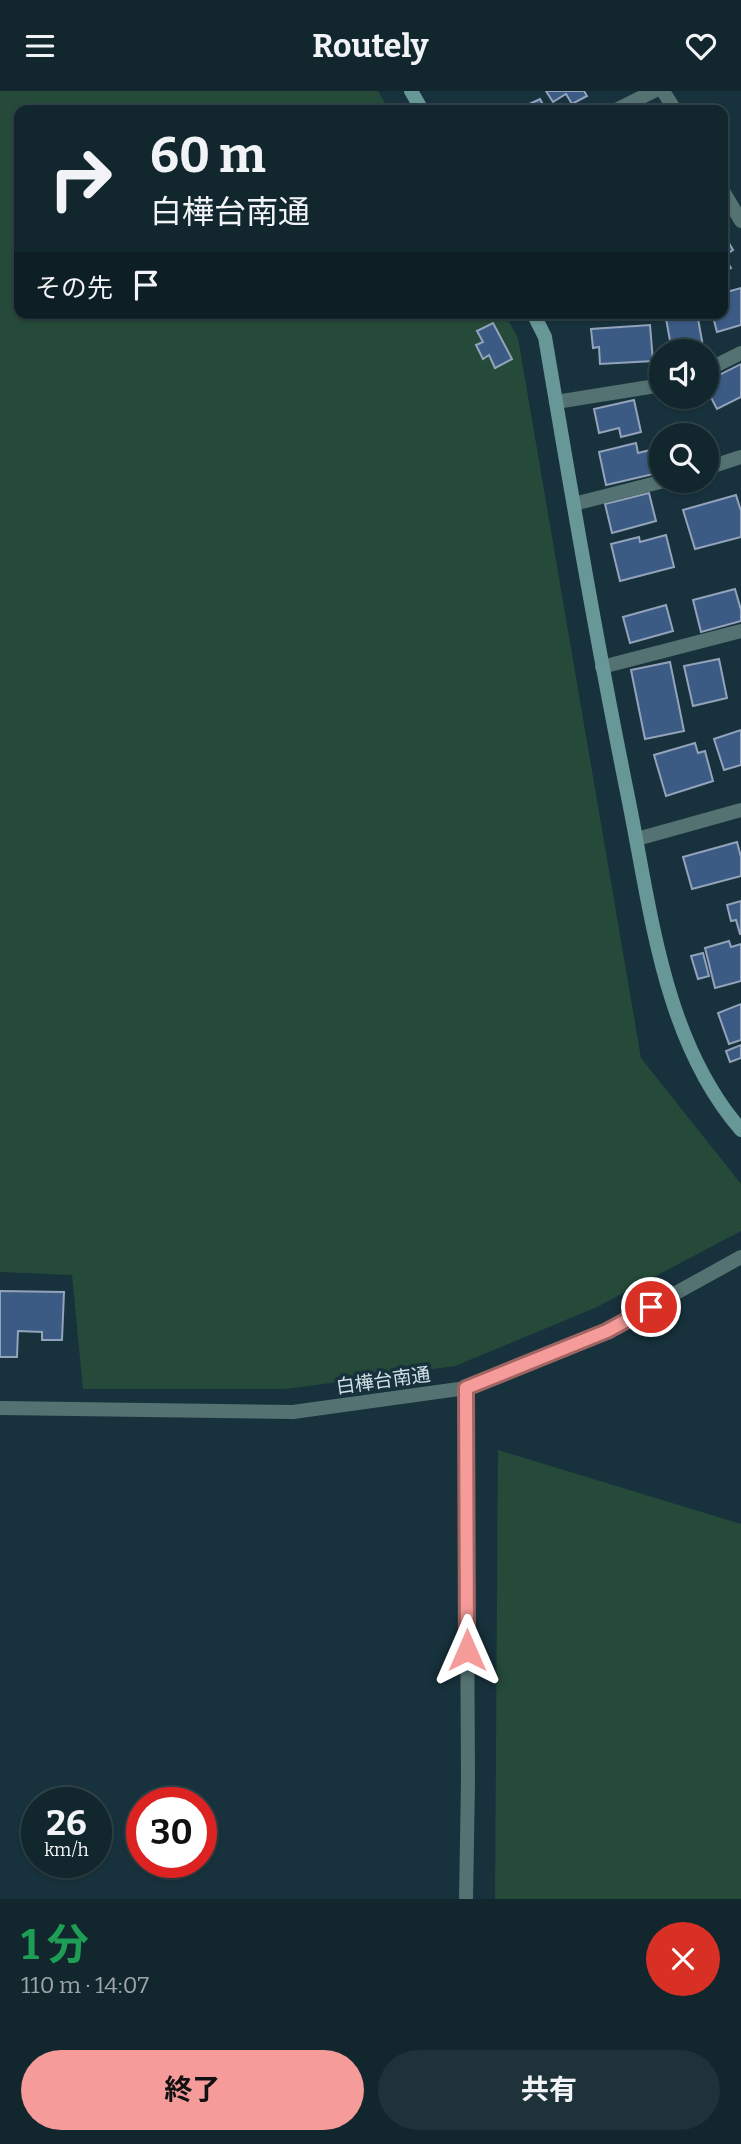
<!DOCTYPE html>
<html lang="ja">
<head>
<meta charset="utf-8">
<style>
  body { margin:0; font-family:Bitter,"Noto Sans JP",serif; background:#1e3239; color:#f1f3f6; height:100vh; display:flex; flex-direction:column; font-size:26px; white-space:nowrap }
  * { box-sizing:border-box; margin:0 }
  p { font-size:23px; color:#9ca5aa }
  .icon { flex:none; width:38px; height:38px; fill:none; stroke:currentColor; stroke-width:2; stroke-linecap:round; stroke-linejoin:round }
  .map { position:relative; height:1808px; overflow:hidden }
  .side { display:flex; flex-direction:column; background:#11262d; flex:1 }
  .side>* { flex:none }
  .banner { position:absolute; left:14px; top:14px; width:714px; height:214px; border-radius:14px; box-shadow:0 2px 5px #0004,0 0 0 2px #304349; background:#11262d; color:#f1f3f6; overflow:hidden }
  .tools { position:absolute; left:649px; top:248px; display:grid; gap:14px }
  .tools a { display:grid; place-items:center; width:70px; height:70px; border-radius:50%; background:#11262d; box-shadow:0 2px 5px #0004,0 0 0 2px #304349; font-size:35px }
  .speed { position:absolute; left:21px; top:1696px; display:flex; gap:14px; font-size:35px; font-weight:700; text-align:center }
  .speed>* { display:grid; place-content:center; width:91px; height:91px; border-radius:50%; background:#11262d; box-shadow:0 2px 5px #0004,0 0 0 2px #304349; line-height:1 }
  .speed small { font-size:18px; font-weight:400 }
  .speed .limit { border:10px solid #d22; background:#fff; color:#111 }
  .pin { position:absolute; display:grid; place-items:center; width:60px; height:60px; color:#fff; margin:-30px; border:4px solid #fff; border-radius:50%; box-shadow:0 2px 7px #0007 }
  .me { position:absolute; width:77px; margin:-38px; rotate:0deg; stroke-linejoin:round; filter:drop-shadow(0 0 5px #0008) }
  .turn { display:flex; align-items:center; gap:24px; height:147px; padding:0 21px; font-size:32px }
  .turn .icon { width:91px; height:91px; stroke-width:2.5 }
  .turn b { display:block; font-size:49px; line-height:60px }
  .then { display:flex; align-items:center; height:66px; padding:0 21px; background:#0003; gap:14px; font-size:26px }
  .round { display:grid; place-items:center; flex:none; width:74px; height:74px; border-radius:37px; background:#1e3239 }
  .overview { display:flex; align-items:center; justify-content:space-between; height:119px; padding:0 21px }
  h1 { font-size:42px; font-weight:700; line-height:52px; color:#1e9e55 }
  .button { display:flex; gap:14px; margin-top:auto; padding:14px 21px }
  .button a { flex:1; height:80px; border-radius:42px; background:#f59b99; color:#111; font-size:28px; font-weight:700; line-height:80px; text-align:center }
  .button a+a { background:#1e3239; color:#f1f3f6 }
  header { display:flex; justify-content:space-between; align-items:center; height:91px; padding:0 21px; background:#11262d; font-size:32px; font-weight:700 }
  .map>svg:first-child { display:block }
</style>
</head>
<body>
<header><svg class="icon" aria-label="menu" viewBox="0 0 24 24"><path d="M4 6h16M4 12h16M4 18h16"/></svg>Routely<svg class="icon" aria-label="heart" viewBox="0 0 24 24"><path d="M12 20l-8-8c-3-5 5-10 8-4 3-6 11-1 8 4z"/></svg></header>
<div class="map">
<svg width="741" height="1808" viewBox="0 0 741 1808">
  <rect width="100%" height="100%" fill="#17323c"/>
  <g fill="#254a39">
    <polygon points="0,0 378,0 389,19 19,19 19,222 504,222 518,247 641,967 741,1093 741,1140 597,1216 455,1275 286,1298 83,1298 72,1184 0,1181"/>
    <polygon points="498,1359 741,1433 741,1808 495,1808"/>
  </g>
  <g fill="#3b5a84" stroke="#93a3ba" stroke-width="2">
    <polygon points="546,0 584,0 587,5 572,13 566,3 553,11"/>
    <polygon points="540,8 546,19 516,19"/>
    <polygon points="723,142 733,159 724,165 731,177 723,181"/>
    <polygon points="741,197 741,234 717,241 712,222 723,222 723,202"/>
    <polygon points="665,222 697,222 704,261 672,261"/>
    <polygon points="493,232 512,268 495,277 489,264 483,268 476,254 483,251 477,240"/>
    <polygon points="650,234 653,270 600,273 599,256 593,257 591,238"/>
    <polygon points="741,273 741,306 717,318 707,299 707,290"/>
    <polygon points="634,309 641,341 621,346 619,337 599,342 594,318"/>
    <polygon points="636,352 638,362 662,356 662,381 606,394 599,361"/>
    <polygon points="649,402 656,430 612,442 605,413"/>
    <polygon points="736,404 741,420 741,446 695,458 683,419"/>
    <polygon points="666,444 674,476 620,490 611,453 639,446 640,451"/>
    <polygon points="735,498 741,519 741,530 701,541 693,509"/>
    <polygon points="666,514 673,540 630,552 623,526"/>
    <polygon points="719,568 727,607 693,615 684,575"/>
    <polygon points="670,571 684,640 645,648 631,579"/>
    <polygon points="741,639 741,674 724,679 714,648"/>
    <polygon points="695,652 698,662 705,660 713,690 666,705 654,664"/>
    <polygon points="737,751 741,766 741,785 692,798 683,766"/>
    <polygon points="741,810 741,843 740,843 736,829 731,830 727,814"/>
    <polygon points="729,850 731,856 741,853 741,890 715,897 705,857"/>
    <polygon points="703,862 709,885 698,888 691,865"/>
    <polygon points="741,913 741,949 729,953 718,922"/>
    <polygon points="741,954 741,967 730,971 726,960"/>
    <polygon points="0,1200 64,1201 62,1249 42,1249 42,1241 18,1240 17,1266 0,1266"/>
  </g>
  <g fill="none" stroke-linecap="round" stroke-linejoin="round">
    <g stroke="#547271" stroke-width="14">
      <polyline points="707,279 741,262"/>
      <polyline points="556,311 662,294"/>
      <polyline points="707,377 741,366"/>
      <polyline points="574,413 664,390"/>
      <polyline points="602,576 741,540"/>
    </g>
    <g stroke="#547271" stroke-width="14">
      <polyline points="663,0 675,19"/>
      <polyline points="616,19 654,0"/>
      <polyline points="723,100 741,130"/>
      <polyline points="637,748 741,719"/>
      <polyline points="466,1297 468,1690 466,1808"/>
      <polyline points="0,1317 293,1321 466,1297 607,1240 741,1166"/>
    </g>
    <g stroke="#679897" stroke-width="14">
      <polyline points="411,0 422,19"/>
      <path d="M 533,222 L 545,246 C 571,400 597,553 628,706 C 651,819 663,949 741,1039"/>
    </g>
  </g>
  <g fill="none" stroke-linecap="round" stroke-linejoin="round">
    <defs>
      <polyline id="route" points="467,1559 466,1297 607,1240 651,1216"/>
    </defs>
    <use href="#route" stroke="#9f6563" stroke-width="18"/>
    <use href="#route" stroke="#f59b99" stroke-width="12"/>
  </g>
  <g text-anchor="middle" stroke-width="7" stroke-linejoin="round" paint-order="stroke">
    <g font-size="19" fill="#d2e1e8" stroke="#17323c">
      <text transform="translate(383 1289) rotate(-8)" y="7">白樺台南通</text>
    </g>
  </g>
</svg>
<div class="tools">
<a><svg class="icon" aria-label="sound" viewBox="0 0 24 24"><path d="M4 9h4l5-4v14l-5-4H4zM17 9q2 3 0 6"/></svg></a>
<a><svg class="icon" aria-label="search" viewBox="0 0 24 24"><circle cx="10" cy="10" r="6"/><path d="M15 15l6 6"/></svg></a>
</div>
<div class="speed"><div>26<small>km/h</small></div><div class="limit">30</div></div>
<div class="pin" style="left:651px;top:1216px;background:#d93025"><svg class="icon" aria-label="arrive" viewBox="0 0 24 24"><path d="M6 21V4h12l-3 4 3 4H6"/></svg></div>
<svg class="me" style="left:467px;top:1559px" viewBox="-20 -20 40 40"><path d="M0-17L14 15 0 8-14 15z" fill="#f59b99" stroke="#fff" stroke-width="4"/></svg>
<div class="banner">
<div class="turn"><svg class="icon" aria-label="right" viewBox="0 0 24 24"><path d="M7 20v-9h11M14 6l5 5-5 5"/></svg><div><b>60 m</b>白樺台南通</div></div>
<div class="then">その先<svg class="icon" aria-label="arrive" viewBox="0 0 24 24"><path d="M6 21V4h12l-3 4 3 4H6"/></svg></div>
</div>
</div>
<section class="side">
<div class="overview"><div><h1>1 分</h1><p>110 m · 14:07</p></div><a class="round" style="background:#d93025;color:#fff"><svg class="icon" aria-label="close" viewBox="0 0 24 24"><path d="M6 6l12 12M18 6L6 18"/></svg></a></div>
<div class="button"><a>終了</a><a>共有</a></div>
</section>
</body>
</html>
